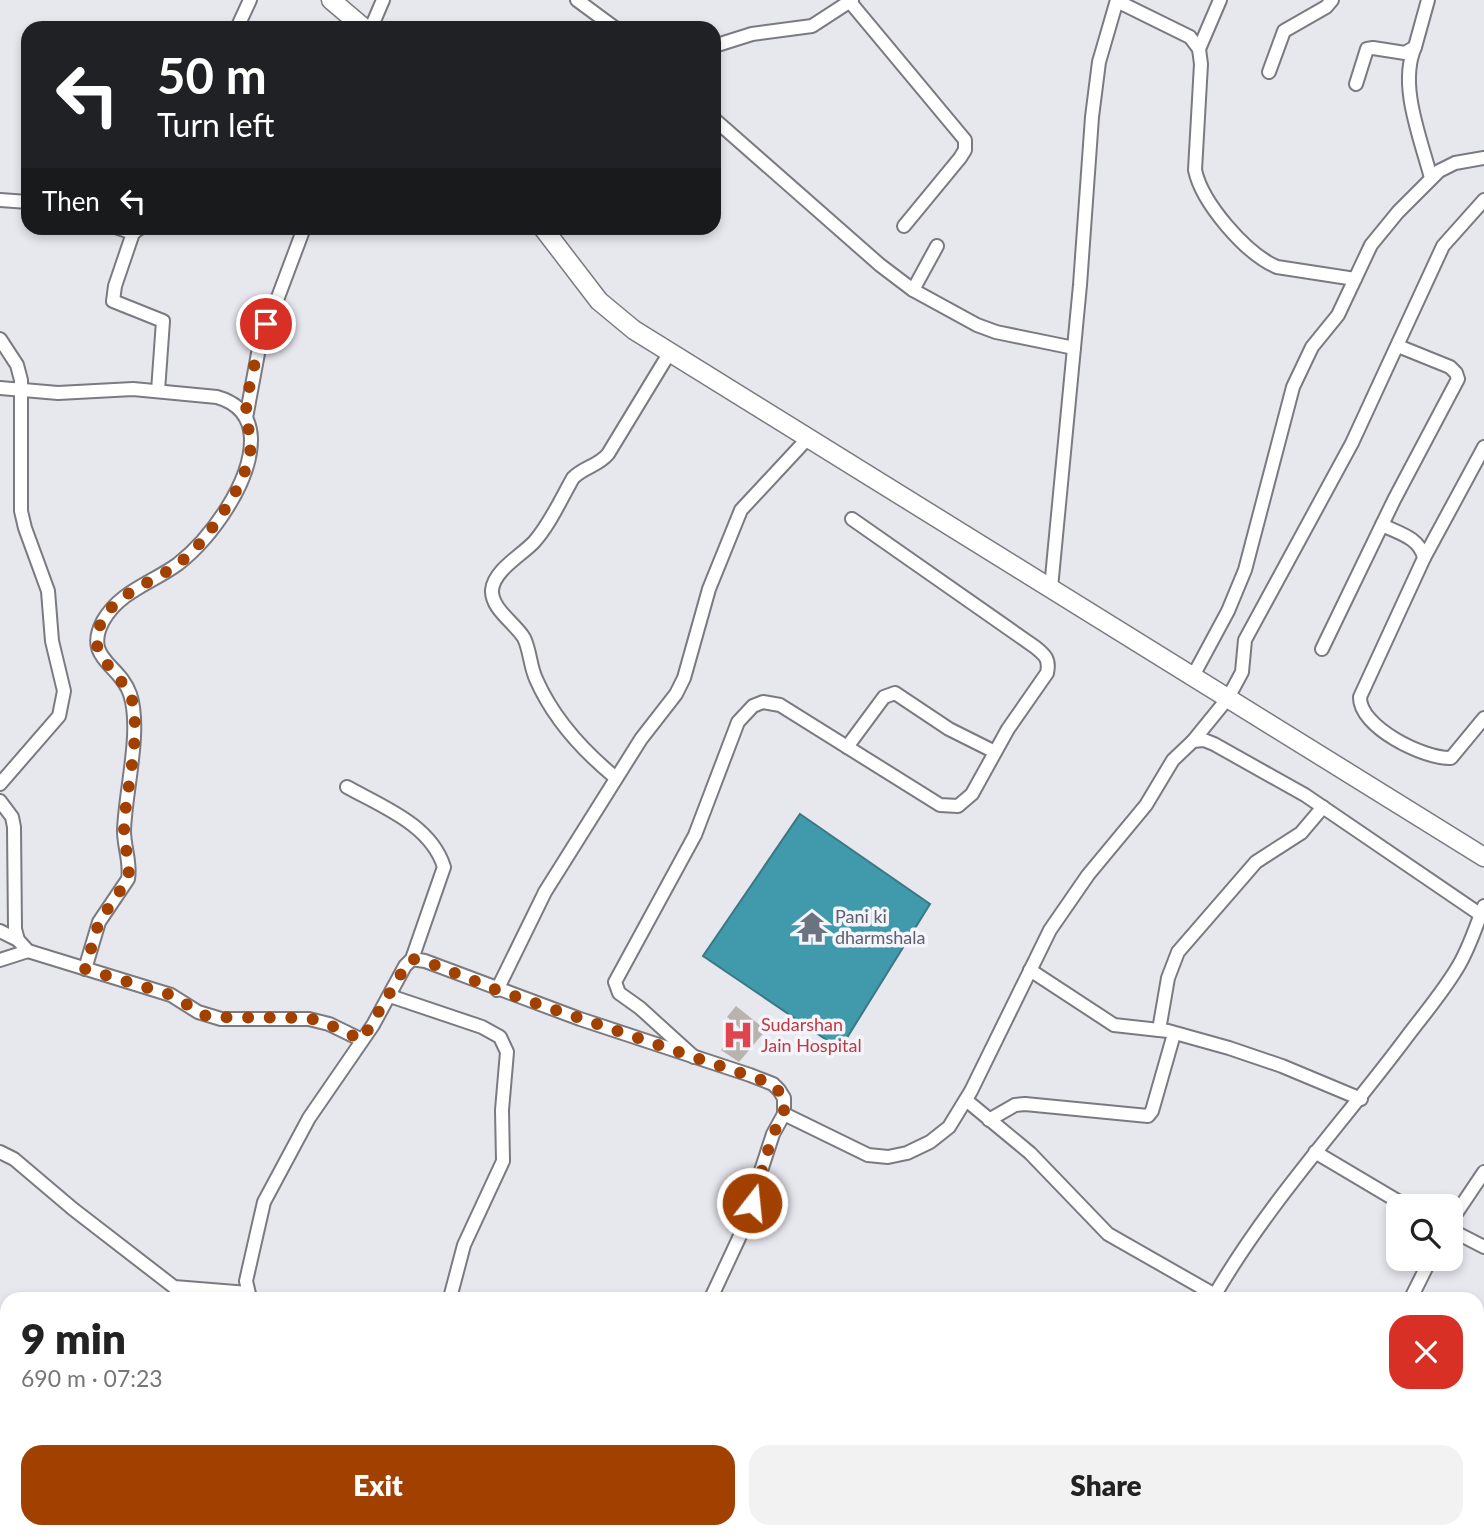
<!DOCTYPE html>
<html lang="en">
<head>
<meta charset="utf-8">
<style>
  body { margin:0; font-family:Lato,sans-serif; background:#f2f2f2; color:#222; height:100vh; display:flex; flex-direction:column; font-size:26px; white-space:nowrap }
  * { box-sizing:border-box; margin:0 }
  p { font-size:23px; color:#767676 }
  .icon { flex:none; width:38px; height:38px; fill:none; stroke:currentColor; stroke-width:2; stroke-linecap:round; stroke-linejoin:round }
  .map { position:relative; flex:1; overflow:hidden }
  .details { position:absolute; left:0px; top:1292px; width:1484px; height:247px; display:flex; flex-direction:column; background:#fff; border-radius:21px 21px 0 0; box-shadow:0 4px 10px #0003 }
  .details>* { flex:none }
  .banner { position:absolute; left:21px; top:21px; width:700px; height:214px; border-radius:21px; box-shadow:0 4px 10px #0003; background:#202124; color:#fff; overflow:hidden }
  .tools { position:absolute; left:1386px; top:1194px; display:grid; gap:14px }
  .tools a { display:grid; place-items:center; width:77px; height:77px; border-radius:14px; background:#fff; box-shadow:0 4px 10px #0003; font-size:35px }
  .pin { position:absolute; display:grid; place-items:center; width:60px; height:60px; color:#fff; margin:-30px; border:4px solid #fff; border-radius:50%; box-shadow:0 2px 7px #0007 }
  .me { position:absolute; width:77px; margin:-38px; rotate:16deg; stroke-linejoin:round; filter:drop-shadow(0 0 5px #0008) }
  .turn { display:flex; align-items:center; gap:24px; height:147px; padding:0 21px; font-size:32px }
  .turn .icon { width:91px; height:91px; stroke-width:2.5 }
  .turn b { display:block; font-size:49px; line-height:60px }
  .then { display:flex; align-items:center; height:66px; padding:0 21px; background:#0003; gap:14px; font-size:26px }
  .round { display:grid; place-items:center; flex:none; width:74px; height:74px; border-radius:21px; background:#f2f2f2 }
  .summary { display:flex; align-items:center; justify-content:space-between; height:119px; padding:0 21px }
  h1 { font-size:42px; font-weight:800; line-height:52px }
  .primary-button { display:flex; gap:14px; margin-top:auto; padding:14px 21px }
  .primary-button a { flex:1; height:80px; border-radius:21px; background:#a24000; color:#fff; font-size:28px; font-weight:800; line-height:80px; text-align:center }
  .primary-button a+a { background:#f2f2f2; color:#222 }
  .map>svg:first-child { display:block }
</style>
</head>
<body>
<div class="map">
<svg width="1484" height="1538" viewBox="0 0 1484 1538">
  <rect width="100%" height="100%" fill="#e7e7ee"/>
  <polygon fill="#419aac" stroke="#3a7885" stroke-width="2" points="800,814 930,904 840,1049 703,956"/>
  <polygon fill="#b8b3ae" points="736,1006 766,1030 739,1062 721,1050 739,1027 727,1017"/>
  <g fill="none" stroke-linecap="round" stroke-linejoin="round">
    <defs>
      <g id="street">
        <polyline points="577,0 615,28"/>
        <path d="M 1117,1 L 1190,37 L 1199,49 L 1201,64 L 1195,170 C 1202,203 1246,254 1277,267 L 1355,279"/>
        <polyline points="850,2 965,140 965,150 960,158 904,226"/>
        <polyline points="237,28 250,0"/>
        <polyline points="371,28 383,0"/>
        <polyline points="714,46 752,34 812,26 852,0"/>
        <path d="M 1415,47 C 1398,85 1421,139 1431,178"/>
        <polyline points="1199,49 1220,0"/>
        <polyline points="1269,72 1284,31 1326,7 1332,0"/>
        <polyline points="1356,84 1367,49 1373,48 1405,53 1415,47 1428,0"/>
        <polyline points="714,119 880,265 913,290 977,325 996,332 1074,348"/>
        <polyline points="0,200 28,202"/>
        <polyline points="118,228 133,233 140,228"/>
        <polyline points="133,233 115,286 113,301 163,321 158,391"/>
        <polyline points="913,290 937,246"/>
        <polyline points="0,339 17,365 21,380 21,511 25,528 48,591 52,641 64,691 59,716 0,784"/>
        <path d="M 0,388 L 58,393 L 133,389 L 217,397 C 238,403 250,416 251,438 C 252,482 211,538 178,564 C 152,583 120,591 103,621 C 83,659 120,664 130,694 C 142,730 125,792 124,831 C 124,847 131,863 128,879 L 99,922 L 85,969"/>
        <polyline points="246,418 259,348 304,228"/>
        <path d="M 1382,525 C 1399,533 1420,538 1424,558 L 1360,697 C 1359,727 1424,759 1451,758 L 1484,718"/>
        <polyline points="1424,558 1484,447"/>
        <polyline points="1051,588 1080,285 1092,117 1099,62 1117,0"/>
        <polyline points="1322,649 1394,500 1458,379 1456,373 1450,367 1398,346"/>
        <polyline points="1193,676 1228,611 1245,570 1293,387 1312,347 1338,315 1371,245 1398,212 1439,171 1455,163 1484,158"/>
        <polyline points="1193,741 1204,740 1214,744 1305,795 1484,917"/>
        <polyline points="847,747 884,697 895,693 949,729 995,752"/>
        <path d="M 616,778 C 583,751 553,718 536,679 C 530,666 530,650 524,638 C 515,623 491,609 492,590 C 494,570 522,555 534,542 C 550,524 561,499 573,478 C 584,467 598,466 608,454 L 670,352"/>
        <polyline points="0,801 12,817 14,827 15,929 18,940 28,951 171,995 198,1012 221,1019 309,1019 329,1024 362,1040"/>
        <polyline points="0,931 18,940"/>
        <polyline points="412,959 425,961 580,1019 750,1075 773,1084 779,1090 784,1098 784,1114 773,1134 739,1238 711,1298"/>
        <polyline points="0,960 28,951"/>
        <polyline points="1030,970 1114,1025 1168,1031 1229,1048 1282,1066 1361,1099"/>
        <polyline points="497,990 545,892 641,739 676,694 684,678 709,589 741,510 808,438"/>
        <polyline points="390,996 482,1027 500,1037 507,1052 502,1110 503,1161 464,1245 450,1298"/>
        <polyline points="1159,1030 1168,978 1178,952 1256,862 1301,833 1323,807"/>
        <path d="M 694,1057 L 640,1008 L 619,993 L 615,982 L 695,835 L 738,722 L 753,706 L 763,702 L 780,705 L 940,805 L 958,806 L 972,794 L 1008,729 L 1047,673 C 1050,659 1045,655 1035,647 L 852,519"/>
        <polyline points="966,1100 1030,1153 1108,1234 1215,1295"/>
        <polyline points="784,1114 868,1155 888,1157 907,1153 930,1142 949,1127 971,1091 1050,930 1088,875 1146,805 1173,760 1193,741 1228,698 1242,672 1245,640 1352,443 1443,246 1484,200"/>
        <polyline points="989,1120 1015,1105 1025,1104 1148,1116 1152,1111 1174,1034"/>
        <polyline points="0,1152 14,1159 73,1209 174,1287 248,1293"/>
        <polyline points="1315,1152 1406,1206"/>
        <polyline points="1451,1221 1484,1172"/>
        <polyline points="1451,1230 1484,1247"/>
        <path d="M 250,1298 L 246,1281 L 264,1202 L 309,1118 L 373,1025 L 405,966 L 412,959 L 444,867 C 431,825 383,807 347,787"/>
        <path d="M 1213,1298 C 1267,1204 1341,1125 1406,1038 C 1424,1014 1444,991 1459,965 C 1470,946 1476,926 1484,906"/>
        <polyline points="1411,1298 1431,1258"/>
        <polyline points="1477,1386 1484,1377"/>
        <polyline points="299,1531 302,1538"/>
        <polyline points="1088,1538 1091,1531"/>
        <polyline points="1255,1538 1259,1531"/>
      </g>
      <g id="secondary">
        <polyline points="331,0 364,28"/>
        <polyline points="543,228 599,301 634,330 1484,857"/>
        <polyline points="999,1531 1017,1538"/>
        <polyline points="395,1538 405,1531"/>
        <polyline points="417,1538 427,1531"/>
      </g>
    </defs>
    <use href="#street" stroke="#7a7a80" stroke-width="16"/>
    <use href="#secondary" stroke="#7a7a80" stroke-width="21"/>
    <use href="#street" stroke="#fff" stroke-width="12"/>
    <use href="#secondary" stroke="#fff" stroke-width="18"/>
  </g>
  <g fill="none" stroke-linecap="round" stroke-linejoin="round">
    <path stroke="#a24000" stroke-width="12" stroke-dasharray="0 21.6" d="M 266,324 C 259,348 245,393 246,418 C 247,427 251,434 251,444 C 249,473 231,502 214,525 C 204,540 192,553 178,564 C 150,585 104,596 97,636 C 92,659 128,679 133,704 C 140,746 125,790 124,831 C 124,847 131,863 128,879 L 99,922 L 85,969 L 171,995 L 208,1017 L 309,1018 L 328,1024 L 362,1040 L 408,962 L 412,959 L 425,961 L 497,990 L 773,1084 L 784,1098 L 784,1114 L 773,1134 L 752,1203"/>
  </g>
  <defs>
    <symbol id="temple-bare" viewBox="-9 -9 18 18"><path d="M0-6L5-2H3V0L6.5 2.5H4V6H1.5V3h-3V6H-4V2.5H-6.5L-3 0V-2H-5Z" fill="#6b7280" stroke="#f4f4fb" stroke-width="2.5" paint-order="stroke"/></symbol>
    <symbol id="hospital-bare" viewBox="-9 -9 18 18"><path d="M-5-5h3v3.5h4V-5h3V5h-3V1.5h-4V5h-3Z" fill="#e0444e" stroke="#f4f4fb" stroke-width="2.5" paint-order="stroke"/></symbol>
  </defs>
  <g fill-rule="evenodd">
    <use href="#temple-bare" x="790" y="905" width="44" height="44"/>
    <use href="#hospital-bare" x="716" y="1013" width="44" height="44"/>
  </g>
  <g text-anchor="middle" stroke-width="7" stroke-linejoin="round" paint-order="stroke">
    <g font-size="18" fill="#5b616d" stroke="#f4f4fb" text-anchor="start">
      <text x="835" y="923">Pani ki<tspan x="835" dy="21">dharmshala</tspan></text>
    </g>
    <g font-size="18" fill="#be3a42" stroke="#f4f4fb" text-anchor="start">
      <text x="761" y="1031">Sudarshan<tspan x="761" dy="21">Jain Hospital</tspan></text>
    </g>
  </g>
</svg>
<div class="tools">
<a><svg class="icon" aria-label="search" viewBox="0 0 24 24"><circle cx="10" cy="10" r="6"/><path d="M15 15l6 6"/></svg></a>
</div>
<div class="pin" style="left:266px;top:324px;background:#d93025"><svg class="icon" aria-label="arrive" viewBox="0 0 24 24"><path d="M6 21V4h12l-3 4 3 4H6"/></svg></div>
<svg class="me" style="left:752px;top:1203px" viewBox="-20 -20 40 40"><circle r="17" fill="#a24000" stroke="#fff" stroke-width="3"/><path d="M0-11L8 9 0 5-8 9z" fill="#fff"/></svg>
<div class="banner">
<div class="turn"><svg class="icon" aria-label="left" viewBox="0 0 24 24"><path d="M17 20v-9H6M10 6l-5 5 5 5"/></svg><div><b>50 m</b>Turn left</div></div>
<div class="then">Then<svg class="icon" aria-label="left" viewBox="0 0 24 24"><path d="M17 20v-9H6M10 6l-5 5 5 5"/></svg></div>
</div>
<section class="details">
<div class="summary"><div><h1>9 min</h1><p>690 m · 07:23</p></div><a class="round" style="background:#d93025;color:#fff"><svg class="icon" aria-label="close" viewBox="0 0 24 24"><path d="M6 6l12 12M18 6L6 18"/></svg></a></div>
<div class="primary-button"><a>Exit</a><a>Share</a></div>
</section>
</div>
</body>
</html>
